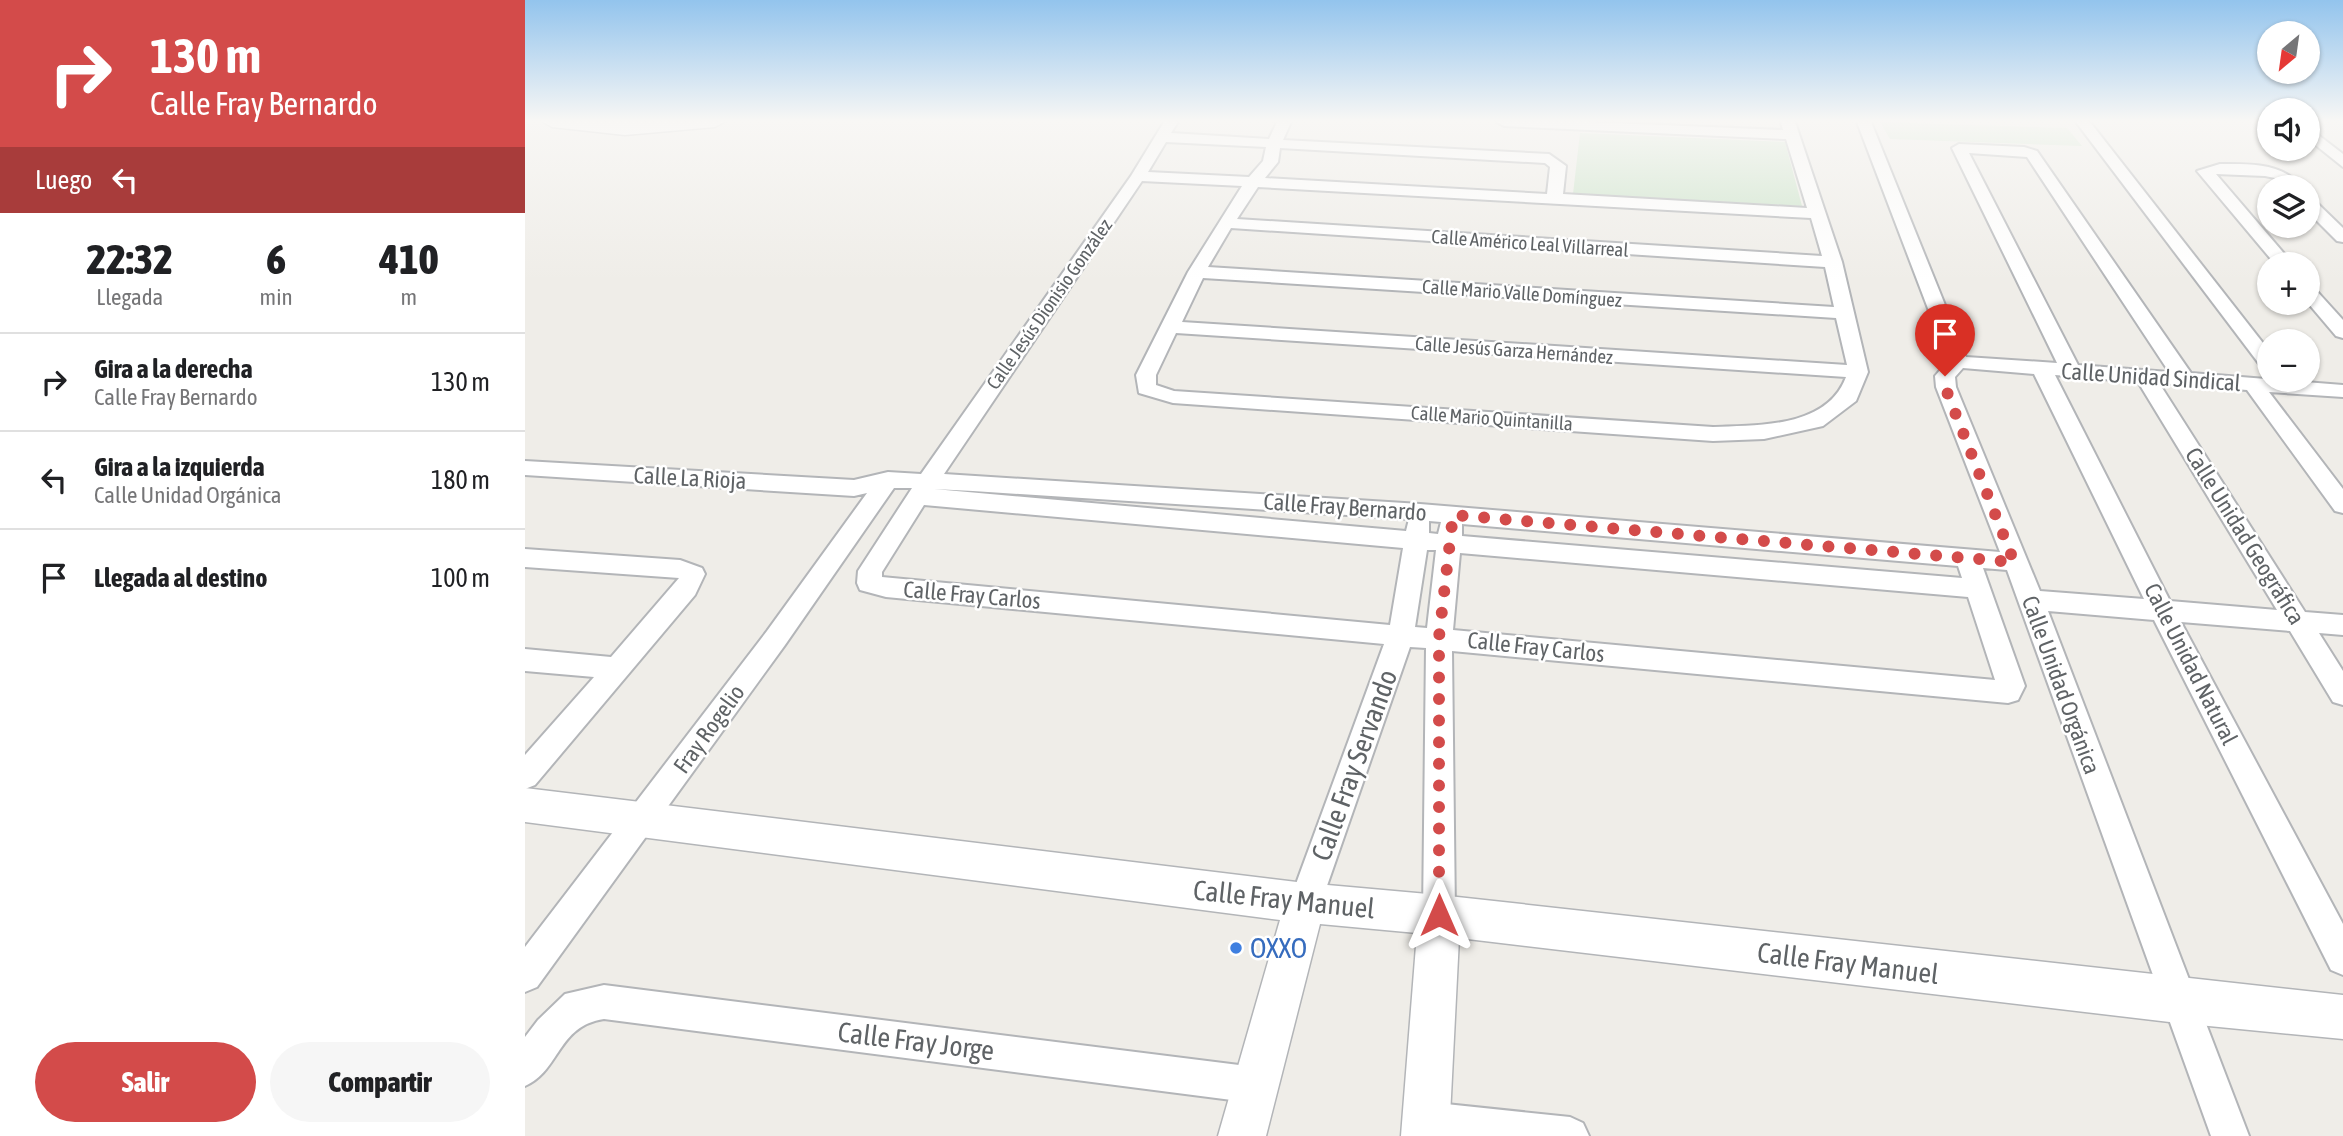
<!DOCTYPE html>
<html lang="es">
<head>
<meta charset="utf-8">
<style>
  body { margin:0; font-family:"Asap Condensed",sans-serif; background:#f6f6f6; color:#202124; height:100vh; display:flex; flex-direction:column; font-size:26px; white-space:nowrap }
  * { box-sizing:border-box; margin:0 }
  p { font-size:23px; color:#757577 }
  .icon { flex:none; width:38px; height:38px; fill:none; stroke:currentColor; stroke-width:2; stroke-linecap:round; stroke-linejoin:round }
  .map { position:relative; flex:1; overflow:hidden }
  .details { display:flex; flex-direction:column; background:#fff; width:525px }
  .details>* { flex:none }
  .top-card { background:#d34b4a; color:#fff; overflow:hidden }
  .needle { width:46px; rotate:209deg }
  .fabs { position:absolute; left:1732px; top:21px; display:grid; gap:14px }
  .fabs a { display:grid; place-items:center; width:63px; height:63px; border-radius:50%; background:#fff; box-shadow:0 2px 5px #0004; font-size:35px }
  .pin { position:absolute; display:grid; place-items:center; width:60px; height:60px; color:#fff; margin:-72px -30px; border-radius:50% 50% 50% 0; rotate:-45deg; box-shadow:0 0 7px #0007 }
  .pin .icon { rotate:45deg }
  .me { position:absolute; width:77px; margin:-38px; rotate:0deg; stroke-linejoin:round; filter:drop-shadow(0 0 5px #0008) }
  .turn { display:flex; align-items:center; gap:24px; height:147px; padding:0 35px; font-size:32px }
  .turn .icon { width:91px; height:91px; stroke-width:2.5 }
  .turn b { display:block; font-size:49px; line-height:60px }
  .then { display:flex; align-items:center; height:66px; padding:0 35px; background:#0003; gap:14px; font-size:26px }
  .eta { display:flex; justify-content:space-evenly; align-items:center; height:119px; text-align:center }
  .eta b { font-size:42px; font-weight:800; line-height:49px }
  .primary-button { display:flex; gap:14px; margin-top:auto; padding:14px 35px }
  .primary-button a { flex:1; height:80px; border-radius:42px; background:#d34b4a; color:#fff; font-size:28px; font-weight:800; line-height:80px; text-align:center }
  .primary-button a+a { background:#f6f6f6; color:#202124 }
  ul { padding:0; list-style:none }
  li { display:flex; align-items:center; gap:21px; height:98px; padding:0 35px; border-top:2px solid #e0e0e0 }
  li div { flex:1 }
  li b { display:block; font-size:26px }
  li em { font-style:normal }
  main { display:flex; flex:1; min-height:0 }
  .map>svg:first-child { display:block }
</style>
</head>
<body>
<main>
<section class="details">
<div class="top-card">
<div class="turn"><svg class="icon" aria-label="right" viewBox="0 0 24 24"><path d="M7 20v-9h11M14 6l5 5-5 5"/></svg><div><b>130 m</b>Calle Fray Bernardo</div></div>
<div class="then">Luego<svg class="icon" aria-label="left" viewBox="0 0 24 24"><path d="M17 20v-9H6M10 6l-5 5 5 5"/></svg></div>
</div>
<div class="eta">
<div><b>22:32</b><p>Llegada</p></div>
<div><b>6</b><p>min</p></div>
<div><b>410</b><p>m</p></div>
</div>
<ul>
<li><svg class="icon" aria-label="right" viewBox="0 0 24 24"><path d="M7 20v-9h11M14 6l5 5-5 5"/></svg><div><b>Gira a la derecha</b><p>Calle Fray Bernardo</p></div><em>130 m</em></li>
<li><svg class="icon" aria-label="left" viewBox="0 0 24 24"><path d="M17 20v-9H6M10 6l-5 5 5 5"/></svg><div><b>Gira a la izquierda</b><p>Calle Unidad Orgánica</p></div><em>180 m</em></li>
<li><svg class="icon" aria-label="arrive" viewBox="0 0 24 24"><path d="M6 21V4h12l-3 4 3 4H6"/></svg><div><b>Llegada al destino</b></div><em>100 m</em></li>
</ul>
<div class="primary-button"><a>Salir</a><a>Compartir</a></div>
</section>
<div class="map">
<svg width="1818" height="1136" viewBox="0 0 1818 1136">
  <rect width="100%" height="100%" fill="#efede8"/>
  <g fill="#cae3c8">
    <polygon points="1355,122 1542,128 1557,146 1365,139"/>
    <polygon points="1055,133 1260,142 1277,206 1048,194"/>
  </g>
  <g fill="none" stroke-linecap="round" stroke-linejoin="round">
    <defs>
      <g id="minor">
        <path d="M 639,122 L 653,122 L 646,133 L 744,139 L 752,122 L 766,122 L 758,140 L 1024,154 L 1041,166 L 1038,194 L 1282,208 L 1261,139 L 979,126 L 972,122 L 1064,122 L 1258,130 L 1256,122 L 1270,122 L 1317,262 L 1343,372 L 1331,401 L 1298,426 L 1239,439 L 1188,441 L 648,403 L 614,393 L 611,375 L 663,272 L 717,186 L 617,181 L 419,474 L 895,504 L 1475,552 L 1411,387 L 1410,376 L 1423,361 L 1332,122 L 1346,122 L 1441,357 L 1532,363 L 1427,148 L 1434,144 L 1499,147 L 1512,151 L 1666,373 L 1818,385 L 1818,397 L 1744,392 L 1818,489 L 1818,513 L 1810,511 L 1722,390 L 1634,383 L 1780,612 L 1818,615 L 1818,635 L 1794,633 L 1818,671 L 1818,705 L 1808,702 L 1765,631 L 1656,622 L 1818,924 L 1818,975 L 1806,970 L 1629,620 L 1523,611 L 1724,1136 L 1686,1136 L 1482,570 L 1458,568 L 1500,686 L 1493,700 L 1483,703 L 927,651 L 930,915 L 925,926 L 914,931 L 903,926 L 898,915 L 901,648 L 885,647 L 796,903 L 791,914 L 780,918 L 769,914 L 764,903 L 859,644 L 361,597 L 335,590 L 332,583 L 333,571 L 387,488 L 369,488 L 260,645 L 12,987 L 0,992 L 0,947 L 242,631 L 342,493 L 329,496 L 0,475 L 0,461 L 329,480 L 363,472 L 396,474 L 606,176 ZM 641,142 L 741,147 L 738,161 L 724,177 L 623,172 ZM 755,148 L 1020,163 L 1025,167 L 1022,194 L 740,178 L 753,162 ZM 1444,153 L 1502,157 L 1644,372 L 1553,365 ZM 733,187 L 1286,218 L 1297,256 L 712,219 ZM 706,228 L 1300,267 L 1309,307 L 683,267 ZM 678,278 L 1311,318 L 1322,365 L 657,322 ZM 651,333 L 1321,377 C 1302,428 1234,425 1188,427 L 649,391 L 631,385 L 631,375 ZM 1438,368 L 1509,374 L 1619,599 L 1515,591 L 1431,387 L 1430,377 ZM 1530,375 L 1613,382 L 1752,610 L 1645,601 ZM 409,489 L 448,491 L 884,519 L 881,531 ZM 399,505 L 878,548 L 865,625 L 357,577 L 357,572 ZM 904,521 L 916,522 L 913,534 L 904,533 ZM 937,524 L 1433,566 L 1437,578 L 937,536 ZM 902,550 L 911,550 L 902,628 L 890,627 ZM 935,553 L 1443,597 L 1470,680 L 928,630 Z"/>
        <polygon points="1551,122 1565,122 1745,352 1745,371 1738,369"/>
        <polygon points="1783,127 1818,154 1818,167 1783,139"/>
        <path d="M 1695,164 C 1723,164 1758,162 1776,187 L 1759,187 L 1750,178 L 1740,176 L 1691,174 L 1768,264 L 1750,264 L 1672,171 Z"/>
        <polygon points="1783,198 1789,200 1818,228 1818,242 1812,241 1783,212"/>
        <polygon points="1783,287 1789,288 1818,320 1818,338 1811,336 1783,303"/>
        <polygon points="0,549 155,560 177,568 180,574 170,595 10,785 0,789 0,755 69,677 0,671 0,649 86,657 154,578 0,567"/>
        <path d="M 79,985 L 730,1067 L 743,1072 L 748,1085 L 743,1098 L 730,1103 L 79,1019 C 32,1026 35,1071 0,1086 L 0,1037 L 13,1020 L 40,994 Z"/>
        <polygon points="902,1102 1045,1117 1058,1123 1064,1136 893,1136 889,1134 883,1121 889,1108"/>
      </g>
      <g id="tertiary">
        <polygon points="18,122 199,122 190,127 100,135 27,127"/>
        <polygon points="0,788 780,883 914,895 1818,995 1818,1039 1653,1023 934,938 924,1136 876,1136 892,933 795,924 741,1136 693,1136 755,920 0,822"/>
      </g>
    </defs>
    <use href="#minor" stroke="#b3b5b8" stroke-width="4"/>
    <use href="#tertiary" stroke="#b3b5b8" stroke-width="3"/>
    <use href="#minor" fill="#fff" fill-rule="evenodd"/>
    <use href="#tertiary" fill="#fff" fill-rule="evenodd"/>
  </g>
  <linearGradient id="sky" x2="0" y2="1"><stop stop-color="#93c4ed"/><stop offset="0.43" stop-color="#f8f7f5"/><stop offset="1" stop-color="#f8f7f5" stop-opacity="0"/></linearGradient>
  <rect width="1818" height="281" fill="url(#sky)"/>
  <g fill="none" stroke-linecap="round" stroke-linejoin="round">
    <polyline stroke="#d34b4a" stroke-width="12" stroke-dasharray="0 21.6" points="914,915 914,637 928,515 1489,562 1420,387 1420,376"/>
  </g>
  <circle fill="#3f7fe0" stroke="#fff" stroke-width="2.5" cx="711" cy="948" r="7"/>
  <g text-anchor="middle" stroke-width="5" stroke-linejoin="round" paint-order="stroke">
    <g font-size="19" fill="#5f6366" stroke="#fff">
      <text transform="translate(1005 243) rotate(4)" y="7">Calle Américo Leal Villarreal</text>
      <text transform="translate(997 293) rotate(4)" y="7">Calle Mario Valle Domínguez</text>
      <text transform="translate(524 304) rotate(-55)" y="7">Calle Jesús Dionisio González</text>
      <text transform="translate(989 350) rotate(4)" y="7">Calle Jesús Garza Hernández</text>
      <text transform="translate(967 418) rotate(4)" y="7">Calle Mario Quintanilla</text>
    </g>
    <g font-size="23" fill="#5f6366" stroke="#fff">
      <text transform="translate(1626 377) rotate(4)" y="8">Calle Unidad Sindical</text>
      <text transform="translate(165 478) rotate(3)" y="8">Calle La Rioja</text>
      <text transform="translate(820 507) rotate(4)" y="8">Calle Fray Bernardo</text>
      <text transform="translate(1720 536) rotate(58)" y="8">Calle Unidad Geográfica</text>
      <text transform="translate(447 595) rotate(5)" y="8">Calle Fray Carlos</text>
      <text transform="translate(1011 647) rotate(6)" y="8">Calle Fray Carlos</text>
      <text transform="translate(1666 664) rotate(63)" y="8">Calle Unidad Natural</text>
      <text transform="translate(1536 685) rotate(70)" y="8">Calle Unidad Orgánica</text>
      <text transform="translate(184 729) rotate(-54)" y="8">Fray Rogelio</text>
    </g>
    <g font-size="28" fill="#5f6366" stroke="#fff">
      <text transform="translate(829 765) rotate(-70)" y="10">Calle Fray Servando</text>
      <text transform="translate(759 899) rotate(6)" y="10">Calle Fray Manuel</text>
      <text transform="translate(1323 963) rotate(7)" y="10">Calle Fray Manuel</text>
      <text transform="translate(391 1041) rotate(7)" y="10">Calle Fray Jorge</text>
    </g>
    <g font-size="28" fill="#366cbe" stroke="#fff" text-anchor="start">
      <text x="725" y="958">OXXO</text>
    </g>
  </g>
</svg>
<div class="fabs">
<a><svg class="needle" viewBox="-14 -14 28 28"><path d="M0-13l5 13h-10z" fill="#e53935"/><path d="M0 13l5-13h-10z" fill="#757577"/></svg></a>
<a><svg class="icon" aria-label="sound" viewBox="0 0 24 24"><path d="M4 9h4l5-4v14l-5-4H4zM17 9q2 3 0 6"/></svg></a>
<a><svg class="icon" aria-label="layers" viewBox="0 0 24 24"><path d="M12 4l9 5-9 5-9-5zM3 14l9 5 9-5"/></svg></a>
<a>+</a>
<a>−</a>
</div>
<div class="pin" style="left:1420px;top:376px;background:#d93025"><svg class="icon" aria-label="arrive" viewBox="0 0 24 24"><path d="M6 21V4h12l-3 4 3 4H6"/></svg></div>
<svg class="me" style="left:914px;top:915px" viewBox="-20 -20 40 40"><path d="M0-17L14 15 0 8-14 15z" fill="#d34b4a" stroke="#fff" stroke-width="4"/></svg>
</div>
</main>
</body>
</html>
